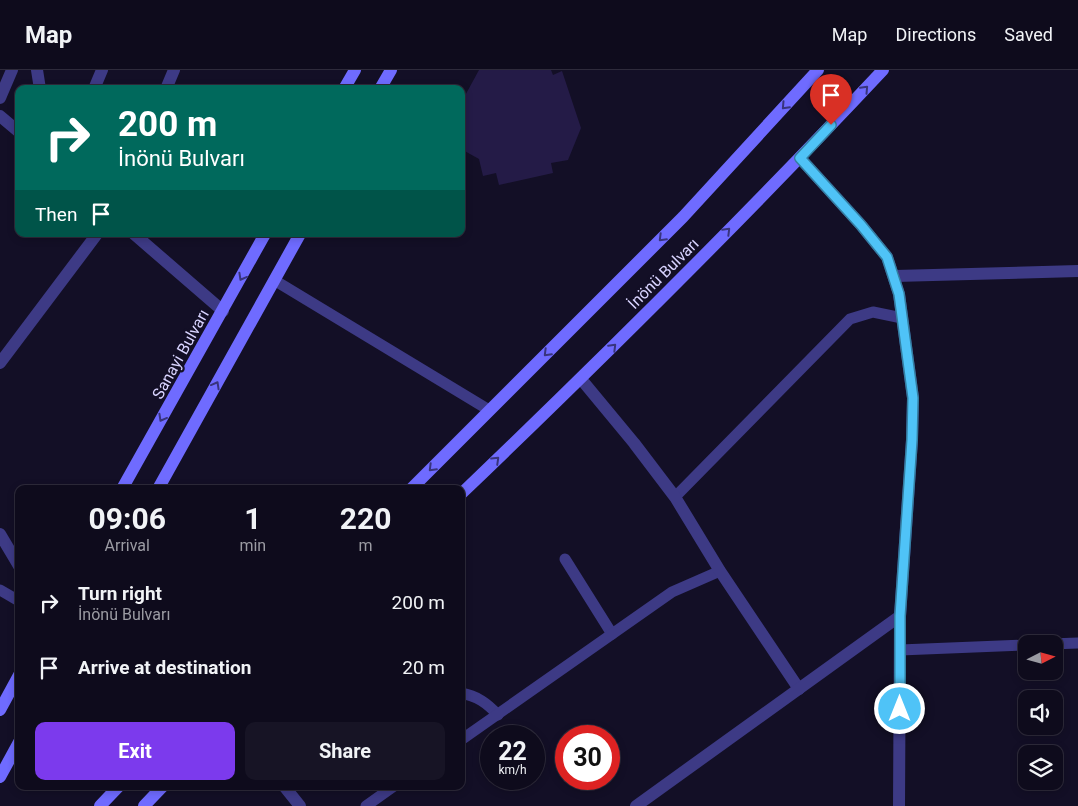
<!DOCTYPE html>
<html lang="en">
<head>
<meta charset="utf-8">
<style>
  body { margin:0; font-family:Roboto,sans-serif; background:#171425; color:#f1f3f6; height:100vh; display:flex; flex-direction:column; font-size:19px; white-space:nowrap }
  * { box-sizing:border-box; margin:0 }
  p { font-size:16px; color:#9b9ba3 }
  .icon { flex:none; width:28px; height:28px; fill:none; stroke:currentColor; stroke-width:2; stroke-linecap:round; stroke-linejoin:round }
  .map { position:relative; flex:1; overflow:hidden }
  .sheet { position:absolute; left:15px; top:415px; width:450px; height:305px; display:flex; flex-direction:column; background:#0e0b1c; border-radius:10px; box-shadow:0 2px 8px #0003,0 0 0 1px #2e2b3b }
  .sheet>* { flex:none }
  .hud { position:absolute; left:15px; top:15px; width:450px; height:152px; border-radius:10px; box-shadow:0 2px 8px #0003,0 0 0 1px #2e2b3b; background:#00695c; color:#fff; overflow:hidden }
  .needle { width:32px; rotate:84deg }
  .buttons { position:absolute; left:1018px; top:565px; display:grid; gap:10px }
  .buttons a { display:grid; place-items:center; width:45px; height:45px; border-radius:10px; background:#0e0b1c; box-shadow:0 2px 8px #0003,0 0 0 1px #2e2b3b; font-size:25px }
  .speed { position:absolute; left:480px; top:655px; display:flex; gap:10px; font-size:25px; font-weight:700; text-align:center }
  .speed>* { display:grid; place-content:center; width:65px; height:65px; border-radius:50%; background:#0e0b1c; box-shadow:0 2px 8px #0003,0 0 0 1px #2e2b3b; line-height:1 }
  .speed small { font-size:12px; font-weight:400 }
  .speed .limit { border:8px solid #d22; background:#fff; color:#111 }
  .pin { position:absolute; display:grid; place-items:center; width:42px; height:42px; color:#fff; margin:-51px -21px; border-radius:50% 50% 50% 0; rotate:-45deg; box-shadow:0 0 5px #0007 }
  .pin .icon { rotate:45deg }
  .me { position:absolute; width:55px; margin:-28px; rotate:0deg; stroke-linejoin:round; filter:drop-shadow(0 0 4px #0008) }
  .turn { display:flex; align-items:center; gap:18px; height:105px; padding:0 20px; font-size:22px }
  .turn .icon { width:65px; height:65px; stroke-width:2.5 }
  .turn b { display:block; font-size:35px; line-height:42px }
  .then { display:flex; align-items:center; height:48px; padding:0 20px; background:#0003; gap:10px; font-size:19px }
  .eta { display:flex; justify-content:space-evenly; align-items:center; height:85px; text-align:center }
  .eta b { font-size:30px; font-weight:700; line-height:35px }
  .cta { display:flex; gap:10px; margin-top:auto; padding:10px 20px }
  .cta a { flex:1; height:58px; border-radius:10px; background:#7c3aed; color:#fff; font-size:20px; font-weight:700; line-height:58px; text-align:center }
  .cta a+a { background:#171425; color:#f1f3f6 }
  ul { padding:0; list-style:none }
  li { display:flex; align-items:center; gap:15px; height:65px; padding:0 20px }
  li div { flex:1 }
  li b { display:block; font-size:19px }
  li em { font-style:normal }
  header { display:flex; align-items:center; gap:30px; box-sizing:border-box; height:70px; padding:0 25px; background:#0e0b1c; border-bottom:1px solid #2e2b3b }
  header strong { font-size:24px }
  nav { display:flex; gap:28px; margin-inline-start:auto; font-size:18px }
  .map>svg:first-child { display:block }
</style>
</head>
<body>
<header>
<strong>Map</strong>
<nav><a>Map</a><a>Directions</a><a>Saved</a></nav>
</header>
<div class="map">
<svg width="1078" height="736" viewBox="0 0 1078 736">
  <rect width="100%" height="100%" fill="#130f26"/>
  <polygon fill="#241b47" points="479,0 551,0 553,5 562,1 581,58 568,90 551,93 553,103 499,115 496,103 483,106 479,89 461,79 463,66 461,65 461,33"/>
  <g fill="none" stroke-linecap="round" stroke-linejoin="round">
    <g stroke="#3d3a85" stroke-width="11">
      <polyline points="274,210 489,340"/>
      <polyline points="675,427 850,249 873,242 902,248"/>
      <polyline points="565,489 612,564"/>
      <polyline points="0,520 19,531"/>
      <polyline points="1051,574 1078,573"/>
      <polyline points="900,580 1026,575"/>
      <path d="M 461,623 C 477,626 487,633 498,645"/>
      <polyline points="461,670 672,522 720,501"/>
      <polyline points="366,736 394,716"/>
    </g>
    <g stroke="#3d3a85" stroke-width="12">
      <polyline points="37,0 40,19"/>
      <polyline points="94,19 102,0"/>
      <polyline points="166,19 174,0"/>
      <polyline points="0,28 12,0"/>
      <polyline points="0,46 19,62"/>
      <polyline points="800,88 861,155 887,187 899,224 913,328 912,370 900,546 899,736"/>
      <polyline points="134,164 223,241"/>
      <polyline points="895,206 1078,201"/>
      <polyline points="0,293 97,164"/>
      <polyline points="581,309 634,373 675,427 720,501 799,619"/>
      <polyline points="0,464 19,496"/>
      <polyline points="284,716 300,736"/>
      <polyline points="636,736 900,546"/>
    </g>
    <g stroke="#6f6bff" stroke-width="12">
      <polyline points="344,19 355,0"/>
      <polyline points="380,19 391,0"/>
      <polyline points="122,419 265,164"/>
      <polyline points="158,419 300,164"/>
      <polyline points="411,419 683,147 818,0"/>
      <path d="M 461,424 C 605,286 747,145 883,0"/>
      <polyline points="0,640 19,605"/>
      <polyline points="0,707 19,672"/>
      <polyline points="100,736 119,716"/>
      <polyline points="144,736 163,716"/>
    </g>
  </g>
  <defs><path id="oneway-chevron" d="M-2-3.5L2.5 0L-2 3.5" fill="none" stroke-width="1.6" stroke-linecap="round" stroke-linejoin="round" transform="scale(1.25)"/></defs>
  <g stroke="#38347d">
    <use href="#oneway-chevron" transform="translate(865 19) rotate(-47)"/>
    <use href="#oneway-chevron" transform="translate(785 36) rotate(133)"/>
    <use href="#oneway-chevron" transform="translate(727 161) rotate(-45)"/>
    <use href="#oneway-chevron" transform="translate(662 168) rotate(135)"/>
    <use href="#oneway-chevron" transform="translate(242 207) rotate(119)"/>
    <use href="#oneway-chevron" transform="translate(613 277) rotate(-45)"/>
    <use href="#oneway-chevron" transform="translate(547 283) rotate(135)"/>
    <use href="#oneway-chevron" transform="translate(216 315) rotate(-61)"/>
    <use href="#oneway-chevron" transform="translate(162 348) rotate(119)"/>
    <use href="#oneway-chevron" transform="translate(496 390) rotate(-44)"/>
    <use href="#oneway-chevron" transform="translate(432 398) rotate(135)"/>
  </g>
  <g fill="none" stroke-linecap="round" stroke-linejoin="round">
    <defs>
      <polyline id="route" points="831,55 800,88 861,155 887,187 899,224 913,328 912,370 900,546 900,639"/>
    </defs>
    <use href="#route" stroke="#337fa1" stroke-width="12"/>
    <use href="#route" stroke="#4fc3f7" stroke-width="9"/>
  </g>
  <g text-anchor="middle" stroke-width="4.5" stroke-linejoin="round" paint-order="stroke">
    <g font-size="16" fill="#d9d4ff" stroke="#130f26">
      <text transform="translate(663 203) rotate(-45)" y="6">İnönü Bulvarı</text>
      <text transform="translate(180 284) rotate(-61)" y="6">Sanayi Bulvarı</text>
    </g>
  </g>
</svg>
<div class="buttons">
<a><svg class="needle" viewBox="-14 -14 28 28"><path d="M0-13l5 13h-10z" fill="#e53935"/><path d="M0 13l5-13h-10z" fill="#9b9ba3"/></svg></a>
<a><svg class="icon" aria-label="sound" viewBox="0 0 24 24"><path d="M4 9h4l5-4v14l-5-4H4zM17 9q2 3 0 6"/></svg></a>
<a><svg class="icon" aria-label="layers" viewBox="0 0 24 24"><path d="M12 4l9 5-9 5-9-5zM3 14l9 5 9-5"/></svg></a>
</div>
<div class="speed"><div>22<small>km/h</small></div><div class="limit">30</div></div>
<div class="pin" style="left:831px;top:55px;background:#d93025"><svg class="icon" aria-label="arrive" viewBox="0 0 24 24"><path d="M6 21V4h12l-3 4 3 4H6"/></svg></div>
<svg class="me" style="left:900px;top:639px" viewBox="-20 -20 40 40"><circle r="17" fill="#4fc3f7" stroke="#fff" stroke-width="3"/><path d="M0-11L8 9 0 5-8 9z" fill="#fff"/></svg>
<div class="hud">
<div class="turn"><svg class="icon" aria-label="right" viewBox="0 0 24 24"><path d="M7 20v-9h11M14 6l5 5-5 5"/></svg><div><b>200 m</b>İnönü Bulvarı</div></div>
<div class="then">Then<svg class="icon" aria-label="arrive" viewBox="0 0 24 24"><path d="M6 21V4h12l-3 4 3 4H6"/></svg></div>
</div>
<section class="sheet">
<div class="eta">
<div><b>09:06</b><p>Arrival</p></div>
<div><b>1</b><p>min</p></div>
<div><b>220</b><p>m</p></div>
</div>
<ul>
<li><svg class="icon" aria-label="right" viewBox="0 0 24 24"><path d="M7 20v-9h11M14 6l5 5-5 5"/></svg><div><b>Turn right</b><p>İnönü Bulvarı</p></div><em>200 m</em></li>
<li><svg class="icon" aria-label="arrive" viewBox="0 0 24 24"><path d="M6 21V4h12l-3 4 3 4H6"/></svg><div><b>Arrive at destination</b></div><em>20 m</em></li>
</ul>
<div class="cta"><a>Exit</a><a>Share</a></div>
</section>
</div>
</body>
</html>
